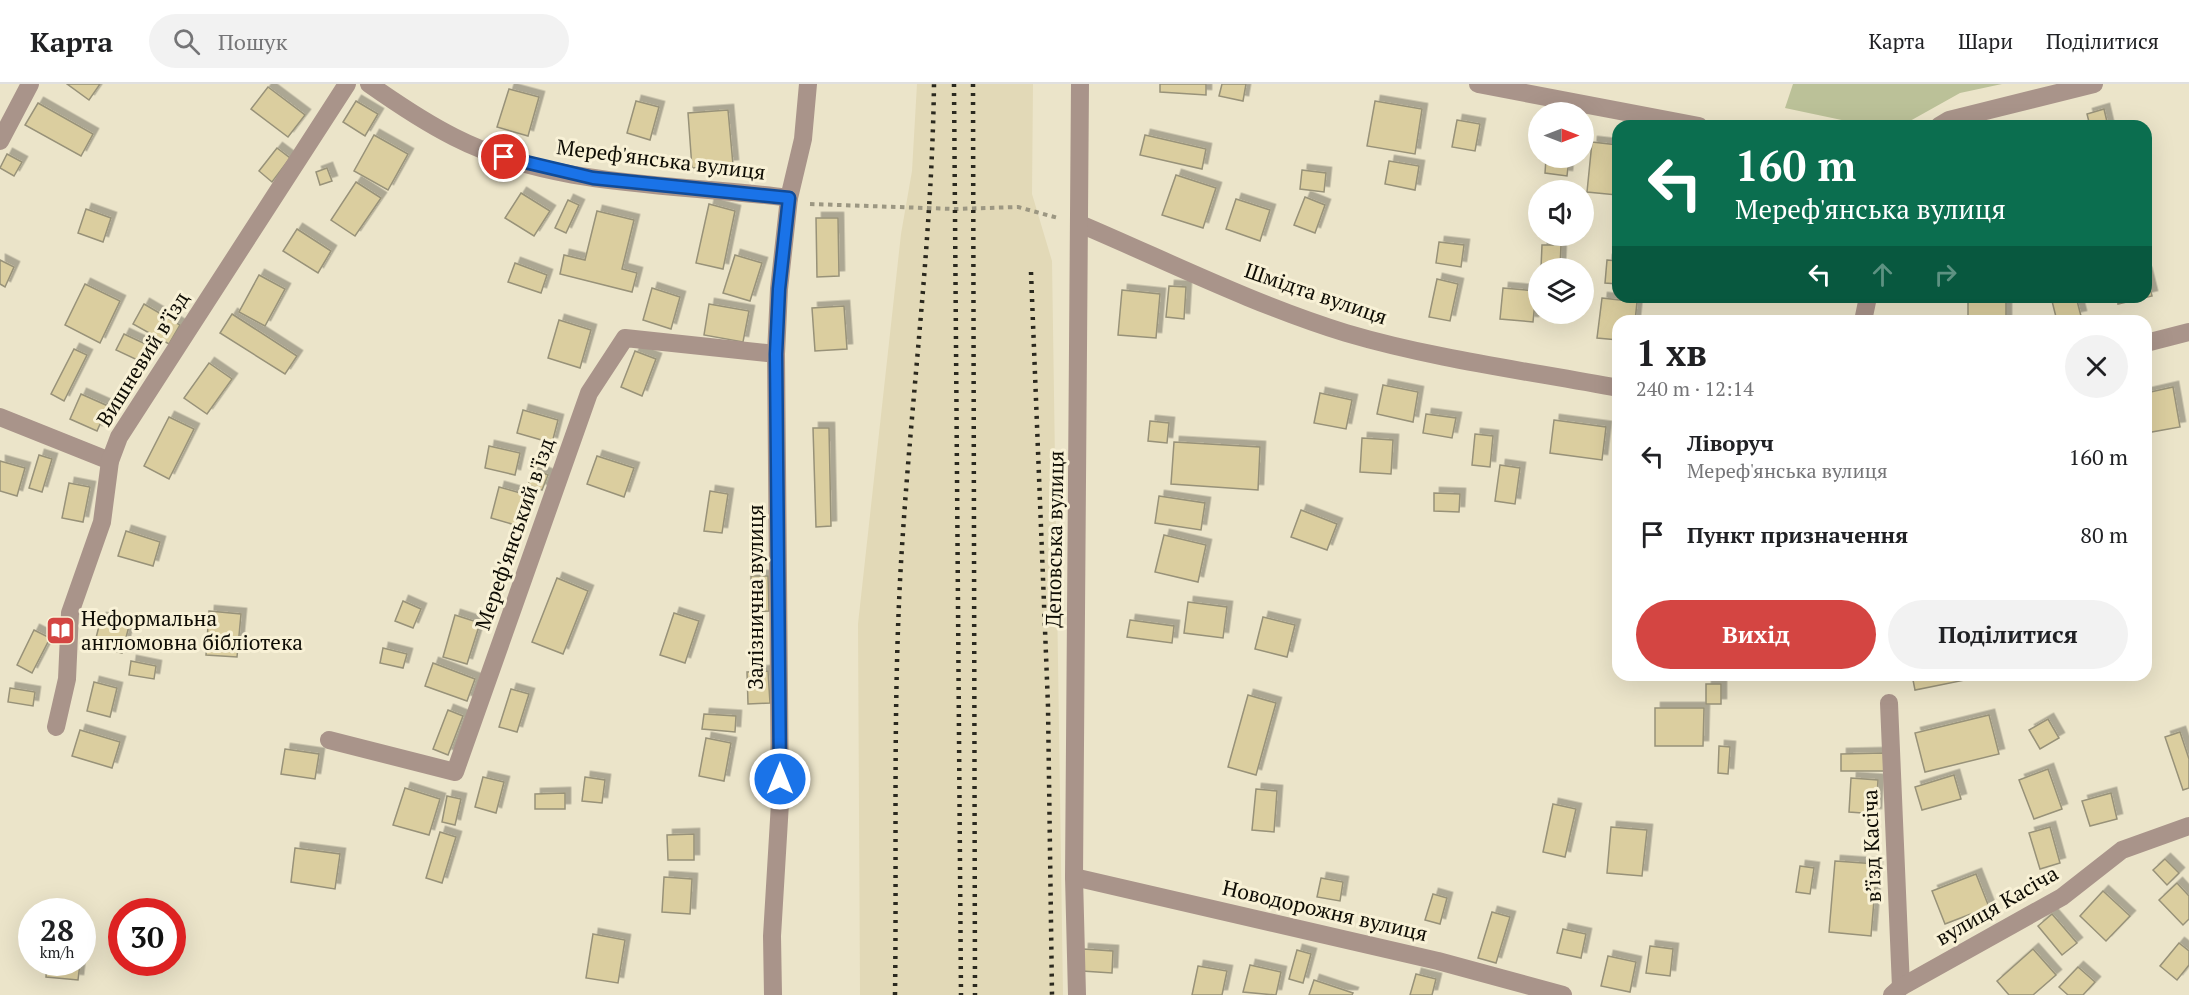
<!DOCTYPE html>
<html lang="uk">
<head>
<meta charset="utf-8">
<style>
  body { margin:0; font-family:"PT Serif",serif; background:#f2f2f2; color:#202124; height:100vh; display:flex; flex-direction:column; font-size:22px; white-space:nowrap }
  * { box-sizing:border-box; margin:0 }
  p { font-size:20px; color:#757577 }
  .icon { flex:none; width:33px; height:33px; fill:none; stroke:currentColor; stroke-width:2; stroke-linecap:round; stroke-linejoin:round }
  .map { position:relative; flex:1; overflow:hidden }
  .details { position:absolute; left:1612px; top:231px; width:540px; height:366px; display:flex; flex-direction:column; background:#fff; border-radius:18px; box-shadow:0 6px 24px #0002 }
  .details>* { flex:none }
  .guide { position:absolute; left:1612px; top:36px; width:540px; height:183px; border-radius:18px; box-shadow:0 6px 24px #0002; background:#0b6e4f; color:#fff; overflow:hidden }
  .needle { width:39px; rotate:90deg }
  .controls { position:absolute; left:1528px; top:18px; display:grid; gap:12px }
  .controls a { display:grid; place-items:center; width:66px; height:66px; border-radius:50%; background:#fff; box-shadow:0 6px 24px #0002; font-size:30px }
  .speed { position:absolute; left:18px; top:814px; display:flex; gap:12px; font-size:30px; font-weight:700; text-align:center }
  .speed>* { display:grid; place-content:center; width:78px; height:78px; border-radius:50%; background:#fff; box-shadow:0 6px 24px #0002; line-height:1 }
  .speed small { font-size:15px; font-weight:400 }
  .speed .limit { border:9px solid #d22; background:#fff; color:#111 }
  .pin { position:absolute; display:grid; place-items:center; width:51px; height:51px; color:#fff; margin:-26px; border:3px solid #fff; border-radius:50%; box-shadow:0 2px 6px #0007 }
  .me { position:absolute; width:66px; margin:-33px; rotate:0deg; stroke-linejoin:round; filter:drop-shadow(0 0 4px #0008) }
  .turn { display:flex; align-items:center; gap:21px; height:126px; padding:0 24px; font-size:27px }
  .turn .icon { width:78px; height:78px; stroke-width:2.5 }
  .turn b { display:block; font-size:42px; line-height:51px }
  .lanes { display:flex; align-items:center; height:57px; padding:0 24px; background:#0003; justify-content:center; gap:30px; direction:ltr }
  .lanes .off { opacity:.35 }
  .round { display:grid; place-items:center; flex:none; width:63px; height:63px; border-radius:32px; background:#f2f2f2 }
  .summary { display:flex; align-items:center; justify-content:space-between; height:102px; padding:0 24px }
  h1 { font-size:36px; font-weight:600; line-height:45px }
  .action { display:flex; gap:12px; margin-top:auto; padding:12px 24px }
  .action a { flex:1; height:69px; border-radius:36px; background:#d44542; color:#fff; font-size:24px; font-weight:600; line-height:69px; text-align:center }
  .action a+a { background:#f2f2f2; color:#202124 }
  ul { padding:0; list-style:none }
  li { display:flex; align-items:center; gap:18px; height:78px; padding:0 24px }
  li div { flex:1 }
  li b { display:block; font-size:22px }
  li em { font-style:normal }
  header { display:flex; align-items:center; gap:36px; box-sizing:border-box; height:84px; padding:0 30px; background:#fff; border-bottom:2px solid #e0e0e0 }
  header strong { font-size:28px }
  nav { display:flex; gap:33px; margin-inline-start:auto; font-size:21px }
  .search { width:420px; height:54px; background:#f2f2f2; display:flex; align-items:center; gap:15px; box-sizing:border-box; padding:0 21px; border-radius:33px; color:#757577; font-size:22px }
  .map>svg:first-child { display:block }
</style>
</head>
<body>
<header>
<strong>Карта</strong>
<div class="search"><svg class="icon" aria-label="search" viewBox="0 0 24 24"><circle cx="10" cy="10" r="6"/><path d="M15 15l6 6"/></svg>Пошук</div>
<nav><a>Карта</a><a>Шари</a><a>Поділитися</a></nav>
</header>
<div class="map">
<svg width="2189" height="911" viewBox="0 0 2189 911">
  <defs>
    <filter id="shadow"><feDropShadow dx="5.5" dy="-5.5" stdDeviation="0" flood-color="#0004"/></filter>
  </defs>
  <rect width="100%" height="100%" fill="#ebe4c9"/>
  <polygon fill="#e2d9b7" points="917,0 1033,0 1032,110 1052,177 1063,911 860,911 858,540 901,150 912,87"/>
  <polygon fill="#bbc198" points="1793,0 2002,0 1960,9 1901,42 1870,42 1785,24"/>
  <g fill="#dbce9f" stroke="#989279" stroke-width="1.5" filter="url(#shadow)">
    <polygon points="67,0 100,0 89,16"/>
    <polygon points="1160,0 1206,0 1206,11 1160,8"/>
    <polygon points="1222,0 1246,0 1243,17 1219,12"/>
    <polygon points="268,3 305,31 288,53 251,25"/>
    <polygon points="509,5 539,13 528,52 497,43"/>
    <polygon points="356,17 378,30 365,52 343,38"/>
    <polygon points="636,17 659,23 650,56 627,49"/>
    <polygon points="1375,17 1422,25 1415,70 1367,62"/>
    <polygon points="38,19 93,50 81,72 25,41"/>
    <polygon points="2104,25 2108,42 2090,42 2087,30"/>
    <polygon points="728,26 733,81 692,84 688,29"/>
    <polygon points="1457,36 1480,40 1475,67 1452,63"/>
    <polygon points="374,51 408,70 388,106 354,87"/>
    <polygon points="1145,51 1206,65 1202,85 1140,71"/>
    <polygon points="1592,58 1618,61 1617,111 1587,108"/>
    <polygon points="277,64 290,74 272,98 259,87"/>
    <polygon points="7,70 22,78 14,92 0,84"/>
    <polygon points="1546,74 1569,74 1567,92 1545,89"/>
    <polygon points="1389,77 1419,82 1415,106 1385,100"/>
    <polygon points="327,84 332,97 320,101 316,88"/>
    <polygon points="1302,86 1326,89 1324,108 1300,105"/>
    <polygon points="1176,91 1216,104 1203,144 1162,131"/>
    <polygon points="356,98 381,114 355,152 331,136"/>
    <polygon points="521,109 550,127 534,152 505,134"/>
    <polygon points="1305,113 1325,121 1315,149 1294,141"/>
    <polygon points="1236,115 1270,126 1260,157 1226,145"/>
    <polygon points="568,116 579,121 566,149 555,144"/>
    <polygon points="709,120 735,127 723,185 696,179"/>
    <polygon points="86,125 111,134 103,158 78,149"/>
    <polygon points="597,127 634,136 622,185 637,189 632,208 560,190 564,171 585,176"/>
    <polygon points="816,134 838,134 839,192 817,193"/>
    <polygon points="297,145 331,167 318,189 283,167"/>
    <polygon points="1439,158 1464,161 1461,183 1436,179"/>
    <polygon points="1542,161 1561,161 1560,184 1541,184"/>
    <polygon points="735,171 762,179 750,217 723,209"/>
    <polygon points="0,176 14,183 5,203 0,200"/>
    <polygon points="1607,176 1618,177 1618,200 1605,199"/>
    <polygon points="515,179 547,191 541,209 508,198"/>
    <polygon points="2146,188 2152,212 2118,220 2117,213 2146,213"/>
    <polygon points="259,191 285,205 265,242 239,228"/>
    <polygon points="1437,195 1458,200 1450,237 1429,233"/>
    <polygon points="85,200 120,217 100,259 65,241"/>
    <polygon points="1169,202 1186,203 1184,235 1166,233"/>
    <polygon points="652,204 680,213 671,245 643,236"/>
    <polygon points="1503,204 1536,207 1533,238 1500,235"/>
    <polygon points="1122,206 1160,210 1156,254 1118,251"/>
    <polygon points="2051,213 2076,213 2081,232 2057,237"/>
    <polygon points="1602,214 1637,218 1635,237 1618,237 1618,256 1597,254"/>
    <polygon points="2006,216 2006,237 1968,237 1968,217"/>
    <polygon points="144,220 180,241 169,260 133,240"/>
    <polygon points="709,220 749,227 743,258 704,251"/>
    <polygon points="844,222 847,265 815,267 812,224"/>
    <polygon points="232,230 297,272 285,290 220,249"/>
    <polygon points="559,236 591,246 580,284 548,274"/>
    <polygon points="124,250 154,264 146,280 116,266"/>
    <polygon points="74,265 87,271 64,317 51,310"/>
    <polygon points="635,267 656,275 642,312 621,303"/>
    <polygon points="209,279 232,295 207,330 184,314"/>
    <polygon points="1383,301 1418,308 1413,338 1377,330"/>
    <polygon points="2173,303 2180,343 2146,349 2146,309"/>
    <polygon points="1320,309 1352,316 1346,345 1314,339"/>
    <polygon points="81,310 108,322 97,347 70,335"/>
    <polygon points="523,326 558,336 552,359 517,349"/>
    <polygon points="1426,330 1456,334 1452,354 1423,349"/>
    <polygon points="169,333 194,345 169,395 144,382"/>
    <polygon points="1554,336 1606,343 1602,376 1550,369"/>
    <polygon points="1150,337 1169,339 1167,359 1148,357"/>
    <polygon points="813,344 829,344 831,442 816,443"/>
    <polygon points="1475,350 1493,352 1490,383 1472,381"/>
    <polygon points="1362,354 1393,356 1391,390 1360,388"/>
    <polygon points="1174,358 1260,363 1258,406 1171,400"/>
    <polygon points="489,362 520,369 515,391 485,384"/>
    <polygon points="39,371 52,375 42,408 29,404"/>
    <polygon points="597,372 634,384 624,413 587,400"/>
    <polygon points="0,377 25,384 17,412 0,407"/>
    <polygon points="1500,381 1520,384 1515,420 1495,417"/>
    <polygon points="534,385 548,391 542,406 528,401"/>
    <polygon points="69,399 90,403 83,438 62,434"/>
    <polygon points="499,403 531,412 522,443 491,434"/>
    <polygon points="710,407 728,410 722,449 704,447"/>
    <polygon points="1434,409 1460,410 1459,428 1434,427"/>
    <polygon points="1159,412 1205,419 1201,446 1155,439"/>
    <polygon points="1301,426 1337,440 1327,466 1291,453"/>
    <polygon points="126,447 160,458 153,482 118,472"/>
    <polygon points="1164,451 1206,461 1198,498 1155,488"/>
    <polygon points="751,492 768,492 769,527 751,528"/>
    <polygon points="557,494 588,507 563,570 532,558"/>
    <polygon points="403,517 421,525 413,544 395,537"/>
    <polygon points="1188,518 1227,523 1223,554 1184,549"/>
    <polygon points="209,527 241,530 237,573 206,571"/>
    <polygon points="674,529 699,537 685,579 660,571"/>
    <polygon points="455,531 480,539 467,580 443,573"/>
    <polygon points="1263,533 1295,541 1287,573 1255,565"/>
    <polygon points="101,534 129,542 122,569 94,562"/>
    <polygon points="1130,536 1174,542 1172,559 1127,553"/>
    <polygon points="34,546 50,554 32,589 17,581"/>
    <polygon points="383,564 407,570 403,584 380,579"/>
    <polygon points="131,577 156,582 154,595 129,591"/>
    <polygon points="433,579 475,595 467,617 425,602"/>
    <polygon points="768,587 770,619 748,620 747,588"/>
    <polygon points="1912,591 1964,591 1965,596 1915,606"/>
    <polygon points="94,598 117,604 110,633 87,627"/>
    <rect x="1706" y="600" width="15" height="20"/>
    <polygon points="10,604 35,608 33,622 8,618"/>
    <polygon points="511,605 529,610 517,648 499,643"/>
    <polygon points="1248,611 1276,619 1256,691 1228,683"/>
    <polygon points="1655,624 1704,624 1703,662 1655,662"/>
    <polygon points="448,626 463,632 448,671 433,665"/>
    <polygon points="704,630 736,632 735,648 702,645"/>
    <polygon points="1989,631 1999,670 1925,688 1915,649"/>
    <polygon points="2048,635 2059,654 2040,665 2029,646"/>
    <polygon points="80,646 120,658 112,684 72,672"/>
    <polygon points="2180,648 2189,675 2189,704 2183,706 2165,653"/>
    <polygon points="706,654 731,659 724,697 699,692"/>
    <polygon points="1719,662 1730,663 1728,690 1718,689"/>
    <polygon points="285,665 319,670 315,695 281,690"/>
    <polygon points="1884,669 1884,687 1841,687 1841,670"/>
    <polygon points="2048,685 2062,725 2034,735 2019,696"/>
    <polygon points="1954,691 1961,715 1922,726 1915,703"/>
    <polygon points="483,693 504,698 496,729 475,723"/>
    <polygon points="585,693 605,696 602,719 582,717"/>
    <polygon points="1851,694 1878,696 1876,730 1849,728"/>
    <polygon points="405,704 440,715 429,751 393,741"/>
    <polygon points="1256,705 1277,707 1274,748 1252,746"/>
    <polygon points="565,709 565,725 535,725 535,710"/>
    <polygon points="2111,709 2117,735 2090,742 2082,717"/>
    <polygon points="447,712 461,715 455,741 442,738"/>
    <polygon points="1553,720 1576,725 1565,773 1543,768"/>
    <polygon points="1611,743 1647,746 1642,792 1607,789"/>
    <polygon points="2050,743 2060,779 2040,785 2029,749"/>
    <polygon points="440,748 456,753 442,799 426,794"/>
    <polygon points="694,750 694,776 668,776 667,751"/>
    <polygon points="295,764 340,770 335,805 291,798"/>
    <polygon points="2165,775 2179,789 2167,801 2153,786"/>
    <polygon points="1835,777 1877,780 1871,852 1829,848"/>
    <polygon points="1800,782 1814,784 1810,810 1796,808"/>
    <polygon points="1976,790 1989,823 1945,840 1932,807"/>
    <polygon points="664,793 692,795 690,830 662,828"/>
    <polygon points="1321,794 1343,798 1340,817 1317,813"/>
    <polygon points="2177,799 2189,812 2189,835 2183,841 2159,816"/>
    <polygon points="2103,807 2130,832 2106,857 2080,832"/>
    <polygon points="1433,810 1447,814 1440,840 1425,836"/>
    <polygon points="1492,828 1510,833 1496,879 1478,874"/>
    <polygon points="2052,830 2077,859 2062,871 2038,842"/>
    <polygon points="1563,845 1586,850 1581,874 1557,869"/>
    <polygon points="593,850 625,856 618,899 586,894"/>
    <polygon points="2179,859 2189,867 2189,881 2177,896 2160,882"/>
    <polygon points="1650,862 1673,865 1670,892 1646,889"/>
    <polygon points="1083,865 1113,867 1112,889 1082,887"/>
    <polygon points="2033,865 2056,891 2033,911 2009,911 1997,897"/>
    <polygon points="1297,866 1311,870 1303,899 1289,895"/>
    <polygon points="1608,872 1636,878 1630,908 1601,902"/>
    <polygon points="47,879 80,879 78,896 46,893"/>
    <polygon points="1250,881 1281,888 1276,911 1243,908"/>
    <polygon points="1198,882 1227,887 1222,911 1192,911"/>
    <polygon points="2078,883 2095,898 2083,911 2068,911 2059,903"/>
    <polygon points="1416,890 1436,895 1432,911 1410,911"/>
    <polygon points="1314,896 1353,909 1352,911 1309,911"/>
  </g>
  <g fill="none" stroke-linecap="round" stroke-linejoin="round">
    <polyline stroke="#9c9782" stroke-width="4" stroke-dasharray="4.5 4.5" stroke-linecap="butt" points="810,120 955,125 1018,123 1058,134"/>
    <g stroke="#a9948a" stroke-width="18">
      <path d="M 369,0 C 396,19 424,38 454,53 C 556,105 678,99 789,114"/>
      <polyline points="1478,0 1699,42"/>
      <polyline points="1939,42 1949,36 2094,0"/>
      <polyline points="0,57 30,0"/>
      <path d="M 1080,140 C 1167,177 1255,221 1346,249 C 1434,275 1528,287 1618,304"/>
      <polyline points="1863,237 1868,213"/>
      <polyline points="2146,259 2189,248"/>
      <polyline points="0,333 110,377"/>
      <polyline points="1889,619 1901,903"/>
      <polyline points="56,643 67,595 70,529 102,438 110,377 119,353 347,0"/>
      <polyline points="329,656 455,688 589,309 625,254 776,270"/>
      <polyline points="1074,793 1438,877 1563,911"/>
      <polyline points="773,911 772,852 780,719 776,270 779,205 789,114 803,55 808,0"/>
      <polyline points="1077,911 1074,793 1080,0"/>
      <polyline points="1892,911 1901,903 2062,813 2122,766 2189,742"/>
    </g>
    <g stroke="#2b291e" stroke-width="4.5" stroke-dasharray="3 6" stroke-linecap="butt">
      <polyline points="954,0 961,911"/>
      <polyline points="973,0 975,911"/>
      <polyline points="1031,188 1048,622 1052,911"/>
      <path d="M 895,911 C 897,757 892,602 903,448 C 913,299 932,150 934,0"/>
    </g>
  </g>
  <g fill="none" stroke-linecap="round" stroke-linejoin="round">
    <defs>
      <polyline id="route" points="504,73 593,94 789,114 779,205 776,270 780,695"/>
    </defs>
    <use href="#route" stroke="#114b97" stroke-width="15"/>
    <use href="#route" stroke="#1a73e8" stroke-width="10"/>
  </g>
  <defs>
    <symbol id="library-square" viewBox="-11 -11 22 22"><rect x="-9" y="-9" width="18" height="18" rx="4" fill="#d44542" stroke="#f8f1d6"/><path d="M-6-4Q-3-5.5-.7-3.5V5Q-3 3-6 4ZM6-4Q3-5.5 .7-3.5V5Q3 3 6 4Z" fill="#fff"/></symbol>
  </defs>
  <g fill-rule="evenodd">
    <use href="#library-square" x="44" y="530" width="33" height="33"/>
  </g>
  <g text-anchor="middle" stroke-width="6" stroke-linejoin="round" paint-order="stroke">
    <g font-size="21" fill="#0e0c04" stroke="#f8f1d6">
      <text transform="translate(661 76) rotate(7)" y="7">Мереф'янська вулиця</text>
      <text transform="translate(1316 210) rotate(19)" y="7">Шмідта вулиця</text>
      <text transform="translate(143 275) rotate(-58)" y="7">Вишневий в’їзд</text>
      <text transform="translate(515 450) rotate(-71)" y="7">Мереф'янський в'їзд</text>
      <text transform="translate(1055 455) rotate(-89)" y="7">Деповська вулиця</text>
      <text transform="translate(756 513) rotate(-90)" y="7">Залізнична вулиця</text>
      <text transform="translate(1872 762) rotate(-92)" y="7">в’їзд Касіча</text>
      <text transform="translate(1997 822) rotate(-30)" y="7">вулиця Касіча</text>
      <text transform="translate(1325 827) rotate(13)" y="7">Новодорожня вулиця</text>
    </g>
    <g font-size="21" fill="#0e0c04" stroke="#f8f1d6" text-anchor="start">
      <text x="81" y="542">Неформальна<tspan x="81" dy="24">англомовна бібліотека</tspan></text>
    </g>
  </g>
</svg>
<div class="controls">
<a><svg class="needle" viewBox="-14 -14 28 28"><path d="M0-13l5 13h-10z" fill="#e53935"/><path d="M0 13l5-13h-10z" fill="#757577"/></svg></a>
<a><svg class="icon" aria-label="sound" viewBox="0 0 24 24"><path d="M4 9h4l5-4v14l-5-4H4zM17 9q2 3 0 6"/></svg></a>
<a><svg class="icon" aria-label="layers" viewBox="0 0 24 24"><path d="M12 4l9 5-9 5-9-5zM3 14l9 5 9-5"/></svg></a>
</div>
<div class="speed"><div>28<small>km/h</small></div><div class="limit">30</div></div>
<div class="pin" style="left:504px;top:73px;background:#d93025"><svg class="icon" aria-label="arrive" viewBox="0 0 24 24"><path d="M6 21V4h12l-3 4 3 4H6"/></svg></div>
<svg class="me" style="left:780px;top:695px" viewBox="-20 -20 40 40"><circle r="17" fill="#1a73e8" stroke="#fff" stroke-width="3"/><path d="M0-11L8 9 0 5-8 9z" fill="#fff"/></svg>
<div class="guide">
<div class="turn"><svg class="icon" aria-label="left" viewBox="0 0 24 24"><path d="M17 20v-9H6M10 6l-5 5 5 5"/></svg><div><b>160 m</b>Мереф'янська вулиця</div></div>
<div class="lanes"><svg class="icon" aria-label="left" viewBox="0 0 24 24"><path d="M17 20v-9H6M10 6l-5 5 5 5"/></svg><svg class="icon off" aria-label="ahead" viewBox="0 0 24 24"><path d="M12 20V5M6 11l6-6 6 6"/></svg><svg class="icon off" aria-label="right" viewBox="0 0 24 24"><path d="M7 20v-9h11M14 6l5 5-5 5"/></svg></div>
</div>
<section class="details">
<div class="summary"><div><h1>1 хв</h1><p>240 m · 12:14</p></div><a class="round"><svg class="icon" aria-label="close" viewBox="0 0 24 24"><path d="M6 6l12 12M18 6L6 18"/></svg></a></div>
<ul>
<li><svg class="icon" aria-label="left" viewBox="0 0 24 24"><path d="M17 20v-9H6M10 6l-5 5 5 5"/></svg><div><b>Ліворуч</b><p>Мереф'янська вулиця</p></div><em>160 m</em></li>
<li><svg class="icon" aria-label="arrive" viewBox="0 0 24 24"><path d="M6 21V4h12l-3 4 3 4H6"/></svg><div><b>Пункт призначення</b></div><em>80 m</em></li>
</ul>
<div class="action"><a>Вихід</a><a>Поділитися</a></div>
</section>
</div>
</body>
</html>
